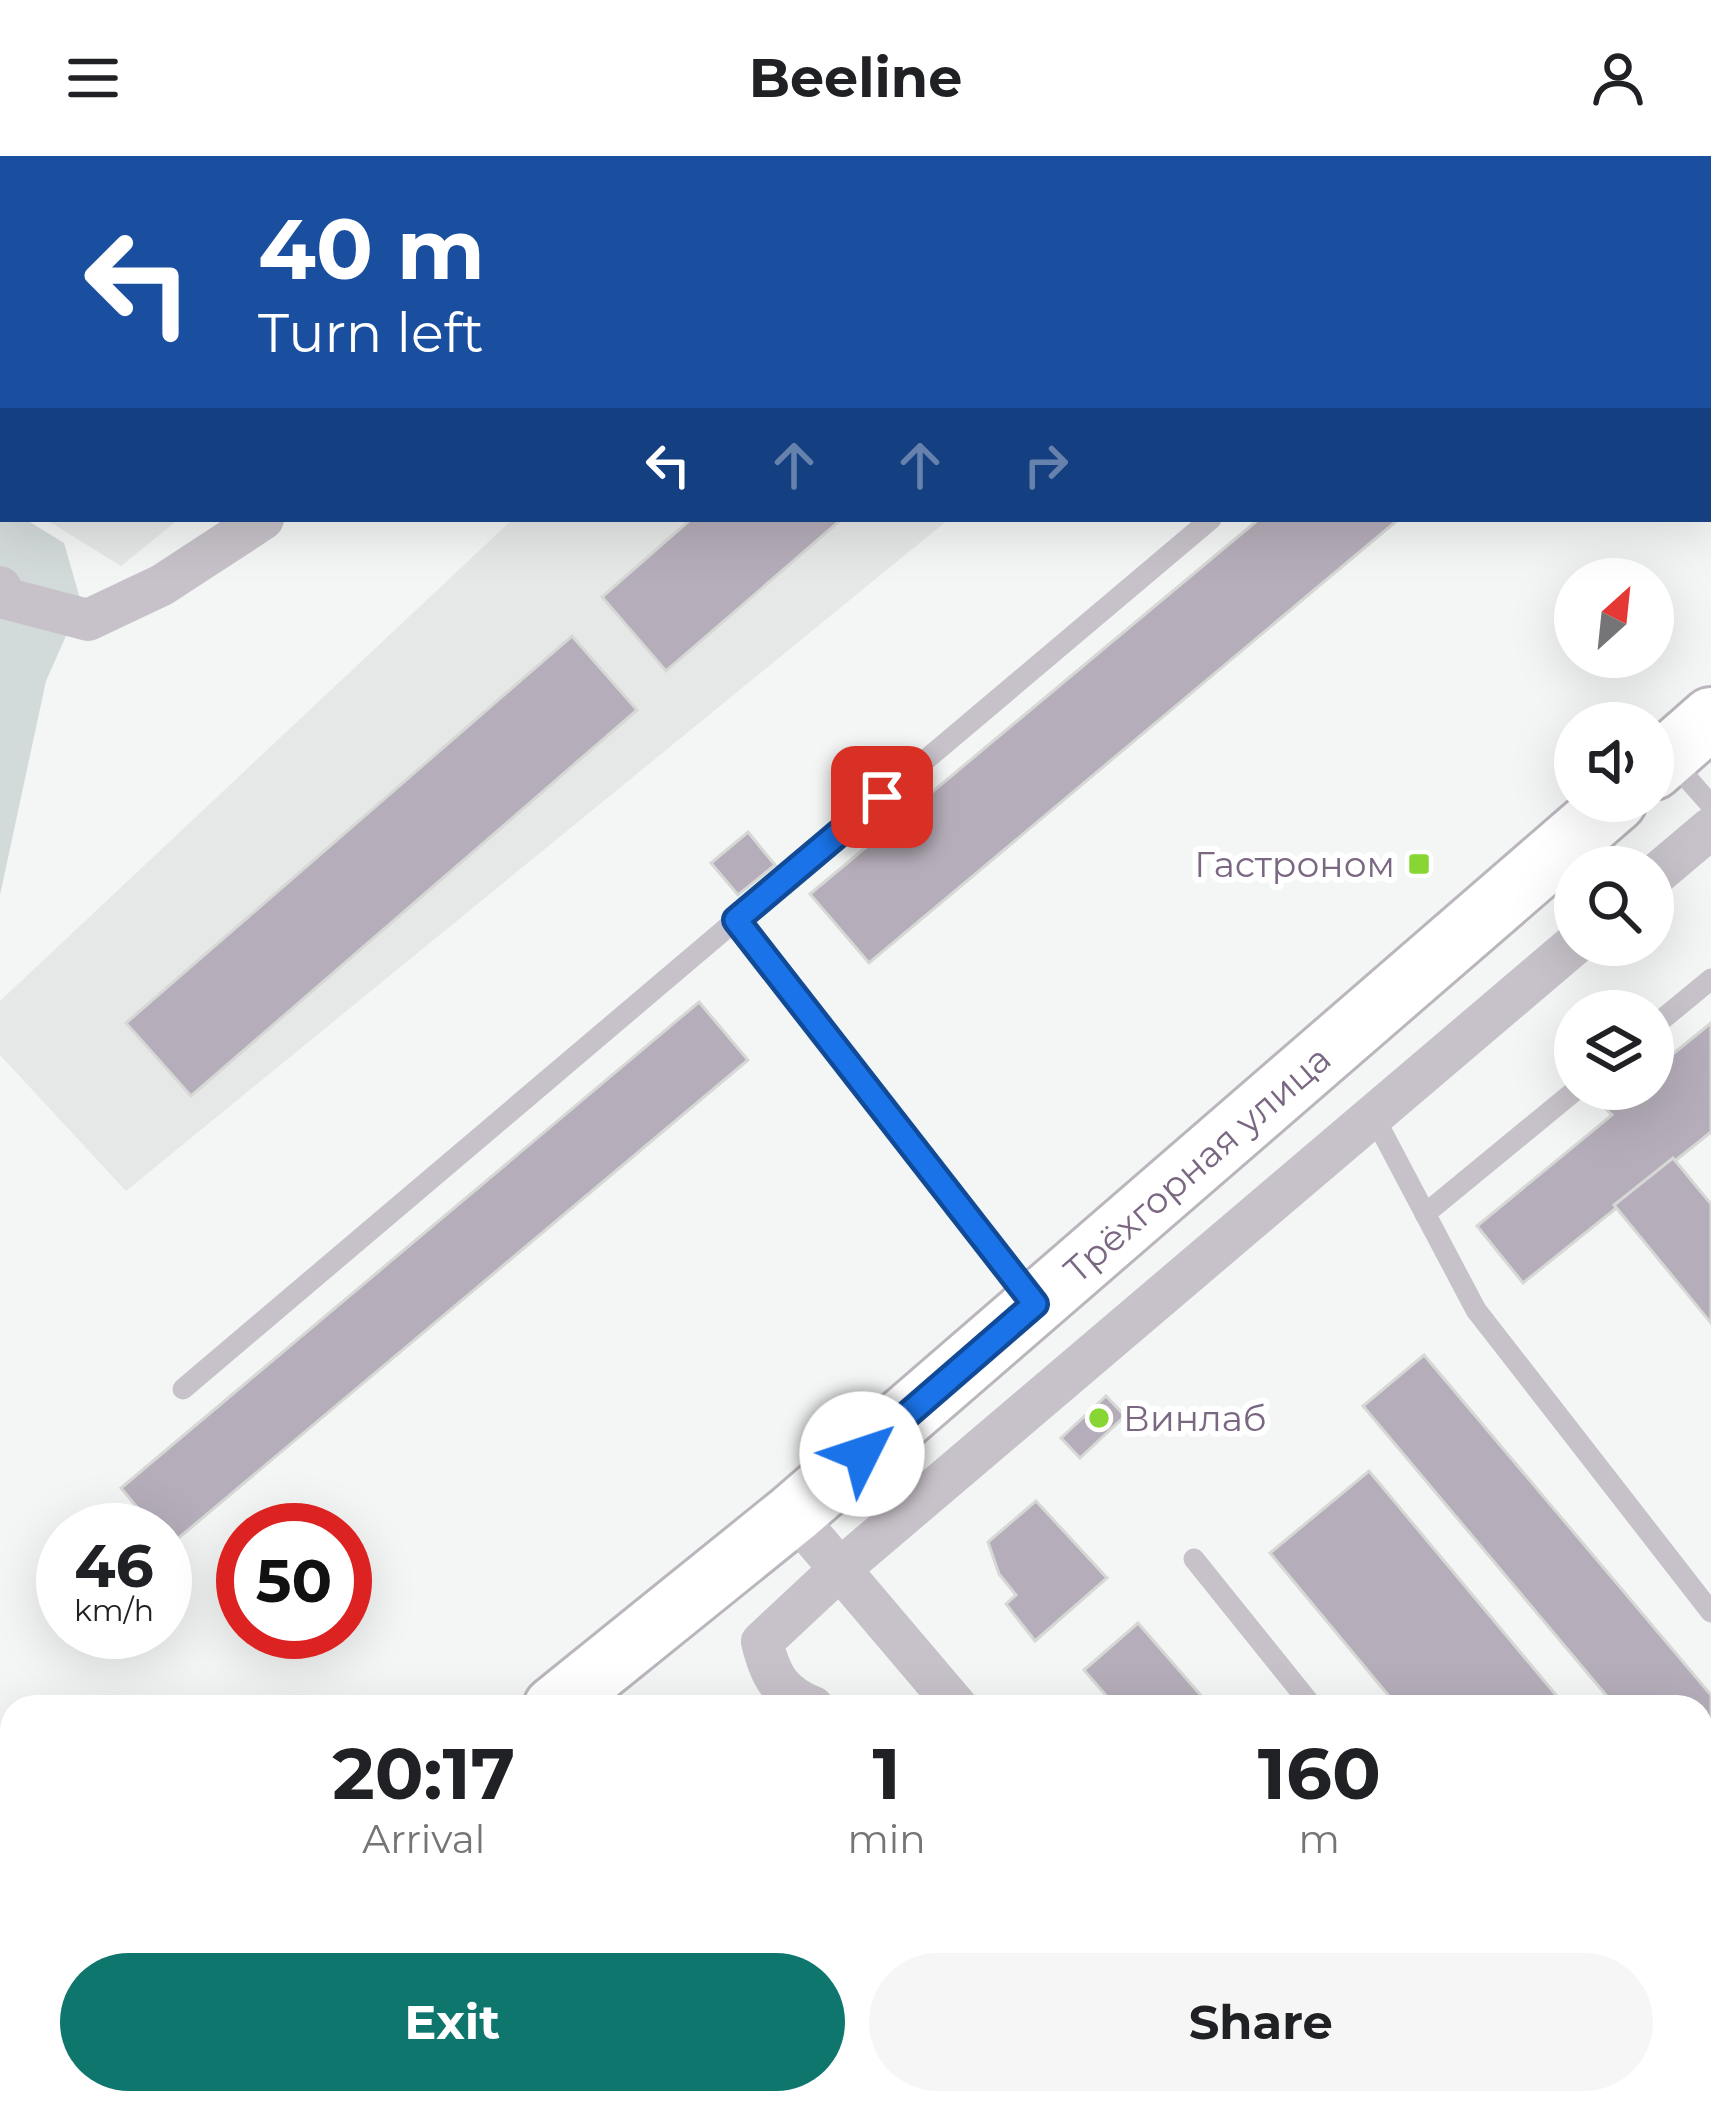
<!DOCTYPE html>
<html lang="en">
<head>
<meta charset="utf-8">
<style>
  body { margin:0; font-family:Montserrat,sans-serif; background:#f6f6f6; color:#202124; height:100vh; display:flex; flex-direction:column; font-size:45px; white-space:nowrap }
  * { box-sizing:border-box; margin:0 }
  p { font-size:39px; color:#757577 }
  .icon { flex:none; width:66px; height:66px; fill:none; stroke:currentColor; stroke-width:2; stroke-linecap:round; stroke-linejoin:round }
  .map { position:relative; flex:1; overflow:hidden }
  .sheet { position:absolute; left:0px; top:1539px; width:1713px; height:420px; display:flex; flex-direction:column; background:#fff; border-radius:36px 36px 0 0; box-shadow:0 12px 48px #0002 }
  .sheet>* { flex:none }
  .top-card { position:absolute; left:0px; top:0px; width:1713px; height:366px; box-shadow:0 12px 48px #0002; background:#1a4fa0; color:#fff; overflow:hidden }
  .needle { width:78px; rotate:27deg }
  .buttons { position:absolute; left:1554px; top:402px; display:grid; gap:24px }
  .buttons a { display:grid; place-items:center; width:120px; height:120px; border-radius:50%; background:#fff; box-shadow:0 12px 48px #0002; font-size:60px }
  .speed { position:absolute; left:36px; top:1347px; display:flex; gap:24px; font-size:60px; font-weight:700; text-align:center }
  .speed>* { display:grid; place-content:center; width:156px; height:156px; border-radius:50%; background:#fff; box-shadow:0 12px 48px #0002; line-height:1 }
  .speed small { font-size:30px; font-weight:400 }
  .speed .limit { border:18px solid #d22; background:#fff; color:#111 }
  .pin { position:absolute; display:grid; place-items:center; width:102px; height:102px; color:#fff; margin:-51px; border-radius:24px; box-shadow:0 6px 18px #0006 }
  .me { position:absolute; width:132px; margin:-66px; rotate:49deg; stroke-linejoin:round; filter:drop-shadow(0 0 9px #0008) }
  .turn { display:flex; align-items:center; gap:42px; height:252px; padding:0 60px; font-size:54px }
  .turn .icon { width:156px; height:156px; stroke-width:2.5 }
  .turn b { display:block; font-size:84px; line-height:102px }
  .lanes { display:flex; align-items:center; height:114px; padding:0 60px; background:#0003; justify-content:center; gap:60px; direction:ltr }
  .lanes .off { opacity:.35 }
  .eta { display:flex; justify-content:space-evenly; align-items:center; height:204px; text-align:center }
  .eta b { font-size:72px; font-weight:700; line-height:84px }
  .cta { display:flex; gap:24px; margin-top:auto; padding:24px 60px }
  .cta a { flex:1; height:138px; border-radius:72px; background:#0f766e; color:#fff; font-size:48px; font-weight:700; line-height:138px; text-align:center }
  .cta a+a { background:#f6f6f6; color:#202124 }
  header { display:flex; justify-content:space-between; align-items:center; height:156px; padding:0 60px; background:#fff; font-size:54px; font-weight:700 }
  .map>svg:first-child { display:block }
</style>
</head>
<body>
<header><svg class="icon" aria-label="menu" viewBox="0 0 24 24"><path d="M4 6h16M4 12h16M4 18h16"/></svg>Beeline<svg class="icon" aria-label="person" viewBox="0 0 24 24"><circle cx="12" cy="8" r="4"/><path d="M4 21q1-7 8-7t8 7"/></svg></header>
<div class="map">
<svg width="1711" height="1959" viewBox="0 0 1711 1959">
  <rect width="100%" height="100%" fill="#f3f6f4"/>
  <g fill="#e6e7e7">
    <polygon points="0,0 256,3 3,3 3,337"/>
    <polygon points="901,0 1332,0 1335,3 897,3"/>
    <polygon points="45,363 179,363 121,410"/>
    <polygon points="513,363 949,363 126,1035 0,899 0,845"/>
  </g>
  <polygon fill="#d3dbda" points="0,348 3,363 25,363 64,387 81,446 46,525 0,739"/>
  <g fill="#b5adb9" stroke="#d6d8d6" stroke-width="3">
    <polygon points="1110,0 1260,0 1106,3"/>
    <polygon points="691,363 842,363 666,515 602,441"/>
    <polygon points="1259,363 1399,363 869,807 810,738"/>
    <polygon points="572,480 637,554 191,940 126,867"/>
    <polygon points="748,676 775,709 738,739 711,707"/>
    <polygon points="699,846 748,904 169,1390 165,1374 156,1374 121,1332"/>
    <polygon points="1711,867 1711,976 1523,1127 1477,1070 1612,959 1606,953 1630,933 1653,933 1653,914"/>
    <polygon points="1673,1002 1711,1048 1711,1167 1614,1049"/>
    <polygon points="1424,1199 1711,1539 1711,1663 1701,1652 1701,1551 1616,1551 1363,1250"/>
    <polygon points="1106,1240 1125,1260 1080,1302 1061,1282"/>
    <polygon points="1369,1315 1566,1551 1398,1551 1270,1397"/>
    <polygon points="1036,1345 1107,1422 1035,1485 1006,1448 1016,1439 999,1418 988,1386"/>
    <polygon points="1138,1467 1211,1551 1116,1551 1084,1514"/>
    <polygon points="12,1718 12,1774 0,1779 0,1722"/>
    <polygon points="1075,1947 1127,1947 1113,1959 1085,1959"/>
  </g>
  <g fill="none" stroke-linecap="round" stroke-linejoin="round">
    <defs>
      <g id="secondary">
        <polyline points="1653,613 1711,562"/>
        <polyline points="554,1551 793,1358 1616,645"/>
        <polyline points="256,1947 263,1959"/>
        <polyline points="48,1959 63,1947"/>
      </g>
    </defs>
    <use href="#secondary" stroke="#bbb5bd" stroke-width="66"/>
    <g stroke="#c7c2c9" stroke-width="21">
      <polyline points="405,3 408,0"/>
      <polyline points="1672,605 1711,649"/>
      <polyline points="736,764 1211,363"/>
      <polyline points="1653,871 1711,823"/>
      <polyline points="1373,959 1476,1154 1711,1456"/>
      <polyline points="1425,1058 1577,933"/>
      <polyline points="183,1233 736,764 1035,1148"/>
      <polyline points="1194,1403 1313,1551"/>
      <polyline points="1701,1771 1711,1762"/>
      <polyline points="1503,1947 1514,1959"/>
      <polyline points="1478,1959 1492,1947"/>
    </g>
    <g stroke="#c7c2c9" stroke-width="42">
      <polyline points="1505,0 1508,3"/>
      <polyline points="657,3 659,0"/>
      <polyline points="1710,184 1711,185"/>
      <polyline points="0,431 8,443 88,464 162,429 263,363"/>
      <polyline points="1653,721 1711,672"/>
      <polyline points="793,1358 957,1551"/>
      <path d="M 813,1551 C 780,1538 770,1519 762,1486 L 840,1413 L 1575,788"/>
      <polyline points="785,1947 792,1959"/>
      <polyline points="1290,1947 1300,1959"/>
    </g>
    <use href="#secondary" stroke="#fff" stroke-width="60"/>
  </g>
  <g fill="none" stroke-linecap="round" stroke-linejoin="round">
    <defs>
      <polyline id="route" points="862,1298 1035,1148 736,764 882,641"/>
    </defs>
    <use href="#route" stroke="#114b97" stroke-width="30"/>
    <use href="#route" stroke="#1a73e8" stroke-width="21"/>
  </g>
  <g fill="#87d634" stroke="#fff" stroke-width="4.5">
    <rect x="1407" y="696" width="24" height="24" rx="6"/>
    <circle cx="1099" cy="1262" r="12"/>
  </g>
  <g text-anchor="middle" stroke-width="12" stroke-linejoin="round" paint-order="stroke">
    <g font-size="36" fill="#7a6782" stroke="#fff" text-anchor="end">
      <text x="1395" y="721">Гастроном</text>
      <text x="1123" y="1275" text-anchor="start">Винлаб</text>
    </g>
    <g font-size="36" fill="#7a6782" stroke="#fff">
      <text transform="translate(1197 1008) rotate(-41)" y="13">Трёхгорная улица</text>
    </g>
  </g>
</svg>
<div class="buttons">
<a><svg class="needle" viewBox="-14 -14 28 28"><path d="M0-13l5 13h-10z" fill="#e53935"/><path d="M0 13l5-13h-10z" fill="#757577"/></svg></a>
<a><svg class="icon" aria-label="sound" viewBox="0 0 24 24"><path d="M4 9h4l5-4v14l-5-4H4zM17 9q2 3 0 6"/></svg></a>
<a><svg class="icon" aria-label="search" viewBox="0 0 24 24"><circle cx="10" cy="10" r="6"/><path d="M15 15l6 6"/></svg></a>
<a><svg class="icon" aria-label="layers" viewBox="0 0 24 24"><path d="M12 4l9 5-9 5-9-5zM3 14l9 5 9-5"/></svg></a>
</div>
<div class="speed"><div>46<small>km/h</small></div><div class="limit">50</div></div>
<div class="pin" style="left:882px;top:641px;background:#d93025"><svg class="icon" aria-label="arrive" viewBox="0 0 24 24"><path d="M6 21V4h12l-3 4 3 4H6"/></svg></div>
<svg class="me" style="left:862px;top:1298px" viewBox="-20 -20 40 40"><circle r="19" fill="#fff"/><path d="M0-13L10 11 0 6-10 11z" fill="#1a73e8"/></svg>
<div class="top-card">
<div class="turn"><svg class="icon" aria-label="left" viewBox="0 0 24 24"><path d="M17 20v-9H6M10 6l-5 5 5 5"/></svg><div><b>40 m</b>Turn left</div></div>
<div class="lanes"><svg class="icon" aria-label="left" viewBox="0 0 24 24"><path d="M17 20v-9H6M10 6l-5 5 5 5"/></svg><svg class="icon off" aria-label="ahead" viewBox="0 0 24 24"><path d="M12 20V5M6 11l6-6 6 6"/></svg><svg class="icon off" aria-label="ahead" viewBox="0 0 24 24"><path d="M12 20V5M6 11l6-6 6 6"/></svg><svg class="icon off" aria-label="right" viewBox="0 0 24 24"><path d="M7 20v-9h11M14 6l5 5-5 5"/></svg></div>
</div>
<section class="sheet">
<div class="eta">
<div><b>20:17</b><p>Arrival</p></div>
<div><b>1</b><p>min</p></div>
<div><b>160</b><p>m</p></div>
</div>
<div class="cta"><a>Exit</a><a>Share</a></div>
</section>
</div>
</body>
</html>
